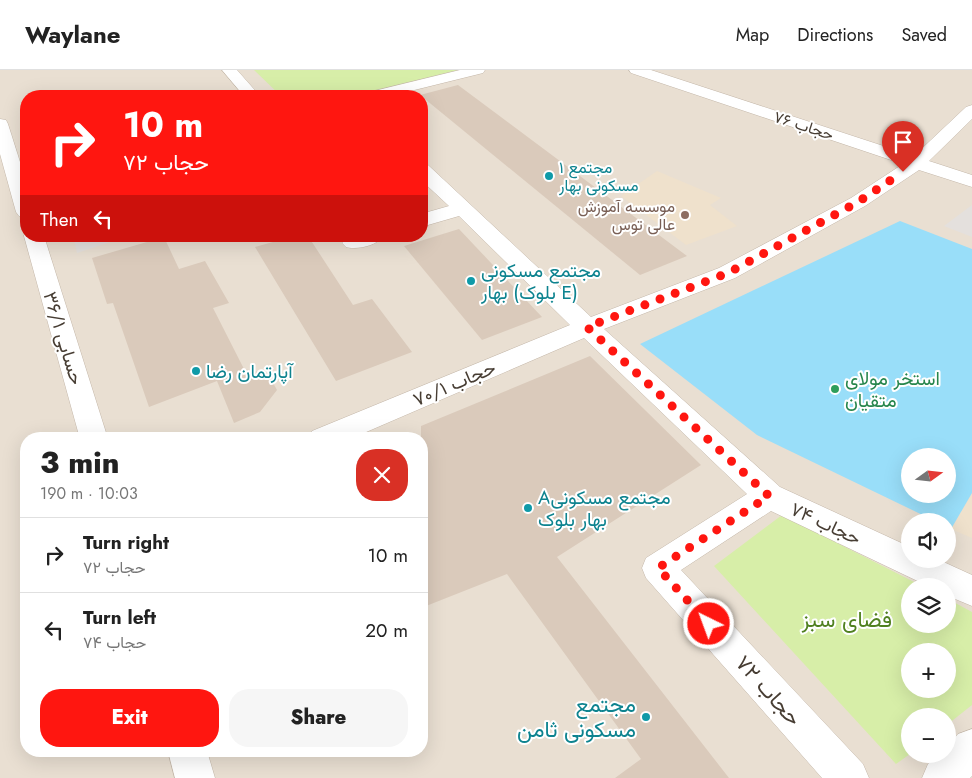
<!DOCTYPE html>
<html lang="en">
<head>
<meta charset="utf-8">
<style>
  body { margin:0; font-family:Jost,Vazirmatn,sans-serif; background:#f6f6f6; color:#222; height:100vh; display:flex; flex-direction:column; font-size:19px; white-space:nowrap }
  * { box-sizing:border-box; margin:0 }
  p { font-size:16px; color:#767676 }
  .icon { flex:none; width:28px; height:28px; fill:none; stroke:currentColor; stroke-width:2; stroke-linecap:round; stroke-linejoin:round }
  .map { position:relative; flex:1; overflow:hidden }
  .panel { position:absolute; left:20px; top:362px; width:408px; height:325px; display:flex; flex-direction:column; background:#fff; border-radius:20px; box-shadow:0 5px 20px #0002 }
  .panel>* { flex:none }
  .hud { position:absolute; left:20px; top:20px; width:408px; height:152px; border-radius:20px; box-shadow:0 5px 20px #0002; background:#ff1610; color:#fff; overflow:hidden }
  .needle { width:32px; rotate:75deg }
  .tools { position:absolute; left:901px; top:378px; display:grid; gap:10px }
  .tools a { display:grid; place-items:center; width:55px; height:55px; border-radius:50%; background:#fff; box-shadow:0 5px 20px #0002; font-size:25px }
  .pin { position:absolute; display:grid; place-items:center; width:42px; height:42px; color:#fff; margin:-51px -21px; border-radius:50% 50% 50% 0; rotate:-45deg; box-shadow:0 0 5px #0007 }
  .pin .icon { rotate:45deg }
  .me { position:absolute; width:55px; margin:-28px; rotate:318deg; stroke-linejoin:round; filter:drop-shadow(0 0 4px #0008) }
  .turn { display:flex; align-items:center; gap:18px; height:105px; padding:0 20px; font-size:22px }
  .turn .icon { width:65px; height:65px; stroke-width:2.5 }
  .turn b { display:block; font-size:35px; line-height:42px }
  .then { display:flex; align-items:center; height:48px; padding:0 20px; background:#0003; gap:10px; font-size:19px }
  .round { display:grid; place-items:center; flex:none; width:52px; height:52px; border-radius:20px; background:#f6f6f6 }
  .summary { display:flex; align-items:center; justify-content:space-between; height:85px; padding:0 20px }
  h1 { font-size:30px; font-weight:800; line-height:38px }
  .cta { display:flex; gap:10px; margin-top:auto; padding:10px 20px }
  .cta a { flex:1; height:58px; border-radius:20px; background:#ff1610; color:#fff; font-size:20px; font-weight:800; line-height:58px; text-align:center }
  .cta a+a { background:#f6f6f6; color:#222 }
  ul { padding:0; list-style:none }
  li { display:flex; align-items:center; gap:15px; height:75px; padding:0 20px; border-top:1px solid #e0e0e0 }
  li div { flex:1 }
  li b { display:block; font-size:19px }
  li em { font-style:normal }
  header { display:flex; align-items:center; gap:30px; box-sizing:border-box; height:70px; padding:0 25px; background:#fff; border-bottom:1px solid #e0e0e0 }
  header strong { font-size:24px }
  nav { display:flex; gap:28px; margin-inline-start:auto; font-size:18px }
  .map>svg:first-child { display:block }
</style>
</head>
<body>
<header>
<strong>Waylane</strong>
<nav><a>Map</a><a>Directions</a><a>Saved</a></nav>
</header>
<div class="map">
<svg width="972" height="708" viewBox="0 0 972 708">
  <rect width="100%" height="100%" fill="#f4ede4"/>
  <path fill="#e9dfd2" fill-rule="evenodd" d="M 0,0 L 972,0 L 972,708 L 0,708 ZM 26,26 L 421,26 L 421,166 L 26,166 ZM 26,369 L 421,369 L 421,681 L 26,681 ZM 910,386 L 948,386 L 948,424 L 910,424 ZM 910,451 L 948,451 L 948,489 L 910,489 ZM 910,516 L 948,516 L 948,554 L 910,554 ZM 910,581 L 948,581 L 948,619 L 910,619 ZM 910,646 L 948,646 L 948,684 L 910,684 Z"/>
  <g fill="#efe1cc">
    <polygon points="657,101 721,128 710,135 737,156 686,175 621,126"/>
    <polygon points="972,423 972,468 951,459"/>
  </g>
  <g fill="#d7eea8" fill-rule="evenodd">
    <polygon points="254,0 459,0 355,26 281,26"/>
    <path d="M 782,445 L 922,516 L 910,516 L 910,554 L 948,554 L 948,529 L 972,542 L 972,635 L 948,654 L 948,646 L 910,646 L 910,684 L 896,694 L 714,496 ZM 910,581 L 948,581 L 948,619 L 910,619 Z"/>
  </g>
  <g fill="#e4e0dd">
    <polygon points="972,135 972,167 944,156"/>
    <polygon points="73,166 128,166 77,183"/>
  </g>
  <path fill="#99def9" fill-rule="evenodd" d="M 900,151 L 972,179 L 972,423 L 951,459 L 948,457 L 948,451 L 935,451 L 757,365 L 640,274 ZM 910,386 L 948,386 L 948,424 L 910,424 Z"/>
  <g fill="#dacabb">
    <polygon points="458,15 687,186 640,205 420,25"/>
    <polygon points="459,159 542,247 482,270 404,176"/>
    <polygon points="294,166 308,166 353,235 372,229 412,282 336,311 255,177"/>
    <polygon points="164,167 179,199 205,191 229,233 213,238 244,299 268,304 277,320 260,342 234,353 217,311 149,337 113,233 107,234 92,188"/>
    <polygon points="590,286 701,395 557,487 729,708 615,708 641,689 507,504 421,538 421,356"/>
  </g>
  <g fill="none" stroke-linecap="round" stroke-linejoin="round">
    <defs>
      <g id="minor">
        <polygon points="222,0 237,0 260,26 244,26"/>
        <polygon points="460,0 485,0 483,3 390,26 364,26 366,23"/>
        <polygon points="629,0 651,0 914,86 966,37 972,35 972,49 929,91 972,105 972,117 919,100 865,136 735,208 604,259 780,417 910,477 910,489 937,489 972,505 972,536 948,526 948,516 928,516 771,441 681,500 863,694 869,708 822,708 646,508 642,498 646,488 747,424 584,268 350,369 308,369 312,361 570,255 459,146 421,157 421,144 449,136 421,110 421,94 428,95 591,247 719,198 851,128 903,94 631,3"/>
        <polygon points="0,49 6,50 8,54 26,111 26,148 19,146 16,142 0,84"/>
        <polygon points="26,162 26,166 44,166 108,369 80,369 24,166"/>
        <path d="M 352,166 L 383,166 C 377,176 356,180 346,177 L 342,173 L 346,169 Z"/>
        <polygon points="972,659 972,706 970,708 922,708 928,694 938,684 948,684 948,675 958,664"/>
        <polygon points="168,681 207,681 215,708 175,708"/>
      </g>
    </defs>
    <use href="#minor" stroke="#c4b7a9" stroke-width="1"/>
    <use href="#minor" fill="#fff" fill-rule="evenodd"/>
  </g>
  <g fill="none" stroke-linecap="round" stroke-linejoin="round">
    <polyline stroke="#ff1610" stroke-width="9" stroke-dasharray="0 16.2" points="709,554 658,498 769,426 587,257 728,203 858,132 903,102"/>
  </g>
  <g fill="#0f9aa8" stroke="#fff" stroke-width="2">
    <circle cx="549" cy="106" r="5"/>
    <circle cx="471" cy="211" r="5"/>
    <circle cx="196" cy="301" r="5"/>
    <circle cx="528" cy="438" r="5"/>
    <circle cx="646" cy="647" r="5"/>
  </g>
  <circle fill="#8d6e63" stroke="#fff" stroke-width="2" cx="685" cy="145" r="5"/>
  <circle fill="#2e9e5b" stroke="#fff" stroke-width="2" cx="835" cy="319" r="5"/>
  <g text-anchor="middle" stroke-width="4" stroke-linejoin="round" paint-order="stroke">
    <g font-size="16" fill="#473d33" stroke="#fff">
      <text transform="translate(804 55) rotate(18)" y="6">حجاب ۷۶</text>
    </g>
    <g font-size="16" fill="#0d838f" stroke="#fff" text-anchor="start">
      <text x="559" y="103">۱ مجتمع<tspan x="559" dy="18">مسکونی بهار</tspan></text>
    </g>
    <g font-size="16" fill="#785e54" stroke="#fff" text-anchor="end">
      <text x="675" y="142">موسسه آموزش<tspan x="675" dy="18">عالی توس</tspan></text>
    </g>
    <g font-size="19" fill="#0d838f" stroke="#fff" text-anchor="start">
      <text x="481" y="207">مجتمع مسکونی<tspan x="481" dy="22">بهار (بلوک E)</tspan></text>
      <text x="206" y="308">آپارتمان رضا</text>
      <text x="538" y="434">Aمجتمع مسکونی<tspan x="538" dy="22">بهار بلوک</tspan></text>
    </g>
    <g font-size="19" fill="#473d33" stroke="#fff">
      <text transform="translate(64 268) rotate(73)" y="7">حسابی ۳۶/۱</text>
      <text transform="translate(454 313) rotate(-23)" y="7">حجاب ۷۰/۱</text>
      <text transform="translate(826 453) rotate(25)" y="7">حجاب ۷۴</text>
    </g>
    <g font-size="19" fill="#27864d" stroke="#fff" text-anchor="start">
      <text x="845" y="315">استخر مولای<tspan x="845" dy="22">متقیان</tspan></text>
    </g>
    <g font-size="22" fill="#508020" stroke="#fff">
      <text x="847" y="557">فضای سبز</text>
    </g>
    <g font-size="22" fill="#473d33" stroke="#fff">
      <text transform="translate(769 620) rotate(48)" y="8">حجاب ۷۲</text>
    </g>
    <g font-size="22" fill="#0d838f" stroke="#fff" text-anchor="end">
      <text x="636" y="642">مجتمع<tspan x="636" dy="25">مسکونی ثامن</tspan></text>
    </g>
  </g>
</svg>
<div class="tools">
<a><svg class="needle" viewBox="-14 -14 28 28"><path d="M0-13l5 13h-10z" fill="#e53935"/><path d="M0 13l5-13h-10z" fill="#767676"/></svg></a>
<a><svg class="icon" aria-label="sound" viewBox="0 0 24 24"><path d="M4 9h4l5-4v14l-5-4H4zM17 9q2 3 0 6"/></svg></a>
<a><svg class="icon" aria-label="layers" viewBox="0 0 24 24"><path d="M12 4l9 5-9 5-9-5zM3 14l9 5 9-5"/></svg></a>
<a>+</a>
<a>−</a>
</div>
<div class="pin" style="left:903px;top:102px;background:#d93025"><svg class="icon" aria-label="arrive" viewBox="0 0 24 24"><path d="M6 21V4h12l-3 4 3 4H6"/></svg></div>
<svg class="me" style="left:709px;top:554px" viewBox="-20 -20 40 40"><circle r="17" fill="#ff1610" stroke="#fff" stroke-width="3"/><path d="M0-11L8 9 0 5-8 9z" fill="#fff"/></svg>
<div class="hud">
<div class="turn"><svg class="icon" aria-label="right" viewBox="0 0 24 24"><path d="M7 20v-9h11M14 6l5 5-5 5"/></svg><div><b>10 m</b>حجاب ۷۲</div></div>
<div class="then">Then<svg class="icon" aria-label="left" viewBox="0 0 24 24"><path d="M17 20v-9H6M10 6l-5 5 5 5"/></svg></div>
</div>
<section class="panel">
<div class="summary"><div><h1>3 min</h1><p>190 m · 10:03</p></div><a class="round" style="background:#d93025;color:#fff"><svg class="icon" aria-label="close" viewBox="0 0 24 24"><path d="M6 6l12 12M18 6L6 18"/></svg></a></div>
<ul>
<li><svg class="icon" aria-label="right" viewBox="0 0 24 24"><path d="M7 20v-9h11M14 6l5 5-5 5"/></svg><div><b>Turn right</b><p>حجاب ۷۲</p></div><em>10 m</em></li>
<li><svg class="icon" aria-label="left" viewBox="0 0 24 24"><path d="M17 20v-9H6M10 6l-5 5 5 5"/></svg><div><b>Turn left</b><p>حجاب ۷۴</p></div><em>20 m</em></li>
</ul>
<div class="cta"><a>Exit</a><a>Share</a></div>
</section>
</div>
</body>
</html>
